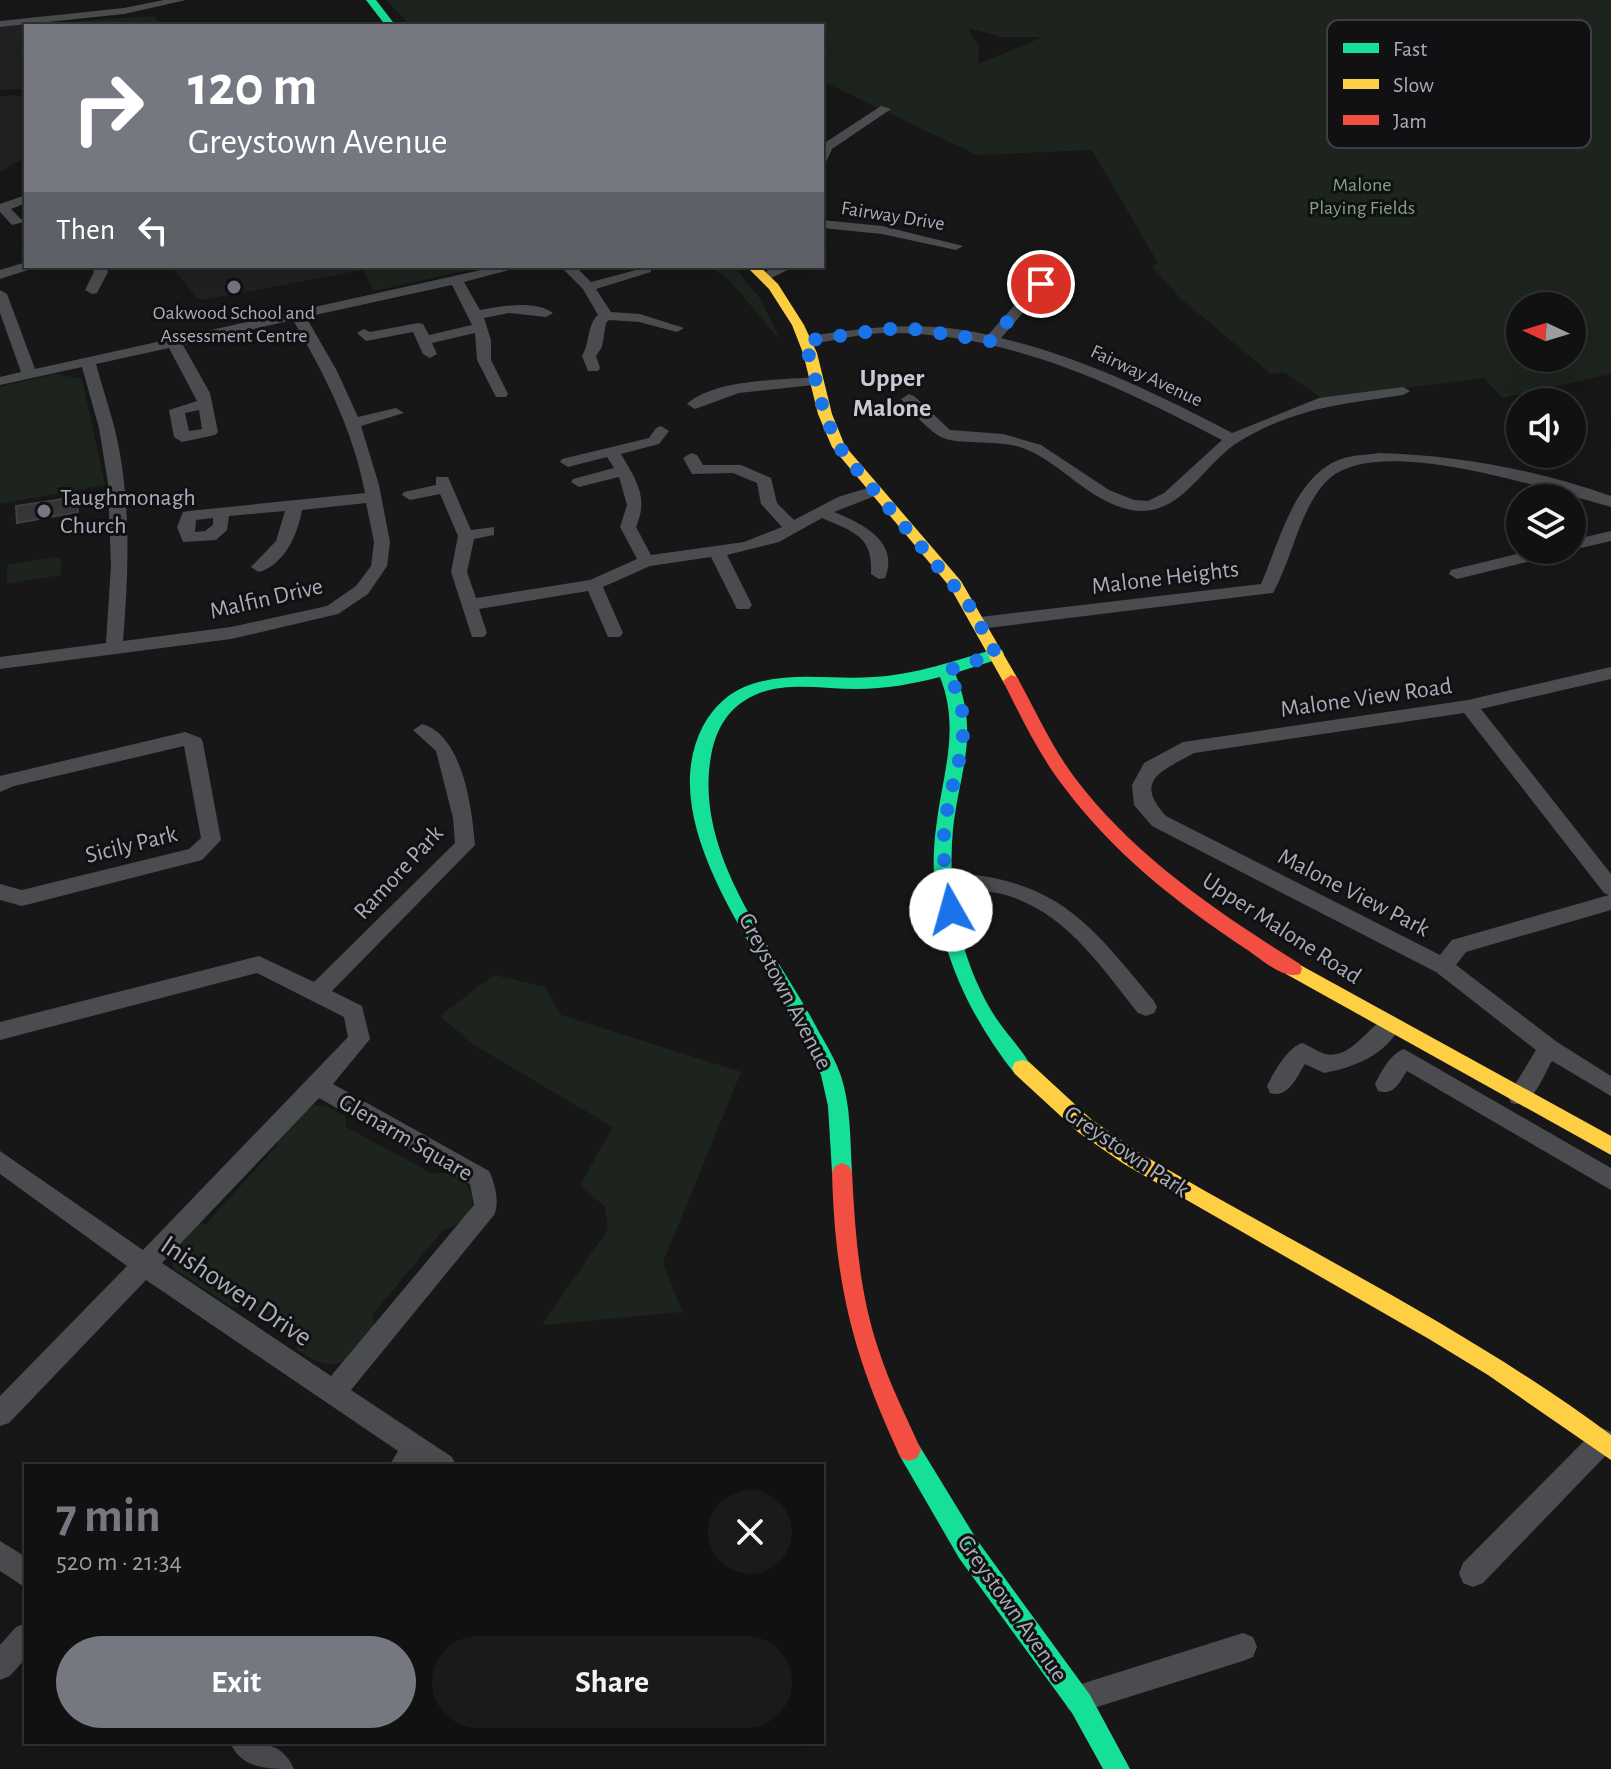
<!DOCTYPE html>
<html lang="en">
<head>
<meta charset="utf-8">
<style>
  body { margin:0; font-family:"Alegreya Sans",sans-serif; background:#1a1a1a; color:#f1f3f6; height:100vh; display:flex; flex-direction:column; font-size:30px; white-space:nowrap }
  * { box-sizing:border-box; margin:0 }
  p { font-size:26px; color:#9c9d9f }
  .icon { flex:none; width:44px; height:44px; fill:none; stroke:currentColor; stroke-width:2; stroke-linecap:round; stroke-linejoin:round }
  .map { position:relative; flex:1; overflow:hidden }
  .sheet { position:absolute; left:24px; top:1464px; width:800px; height:280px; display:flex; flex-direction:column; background:#111; border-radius:0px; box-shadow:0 8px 32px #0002,0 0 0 2px #303131 }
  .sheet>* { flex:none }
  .hud { position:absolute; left:24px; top:24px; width:800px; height:244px; border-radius:0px; box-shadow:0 8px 32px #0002,0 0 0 2px #303131; background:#757880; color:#fff; overflow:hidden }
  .needle { width:52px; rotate:274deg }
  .controls { position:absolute; left:1506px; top:292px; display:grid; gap:16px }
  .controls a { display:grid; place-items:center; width:80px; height:80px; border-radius:50%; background:#111; box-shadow:0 8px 32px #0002,0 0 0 2px #303131; font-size:40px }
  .pin { position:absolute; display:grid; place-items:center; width:68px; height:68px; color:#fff; margin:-34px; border:4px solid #fff; border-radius:50%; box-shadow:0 2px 8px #0007 }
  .me { position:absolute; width:88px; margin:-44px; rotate:353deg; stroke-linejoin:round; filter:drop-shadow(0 0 6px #0008) }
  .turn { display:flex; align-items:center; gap:28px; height:168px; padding:0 32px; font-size:36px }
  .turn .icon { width:104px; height:104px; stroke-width:2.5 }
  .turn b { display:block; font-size:56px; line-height:68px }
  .then { display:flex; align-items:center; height:76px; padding:0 32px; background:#0003; gap:16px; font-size:30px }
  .round { display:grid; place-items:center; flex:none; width:84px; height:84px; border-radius:42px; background:#1a1a1a }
  .summary { display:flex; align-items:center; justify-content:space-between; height:136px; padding:0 32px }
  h1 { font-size:48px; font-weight:700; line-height:60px; color:#757880 }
  .button { display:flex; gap:16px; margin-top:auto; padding:16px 32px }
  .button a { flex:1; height:92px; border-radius:48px; background:#757880; color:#fff; font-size:32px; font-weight:700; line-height:92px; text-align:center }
  .button a+a { background:#1a1a1a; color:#f1f3f6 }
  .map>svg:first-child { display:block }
</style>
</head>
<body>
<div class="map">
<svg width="1611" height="1769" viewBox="0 0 1611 1769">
  <rect width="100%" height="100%" fill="#171717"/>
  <g fill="#212123">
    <polygon points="153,16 164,26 26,26 26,89 0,90 0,27"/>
    <polygon points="15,95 26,98 26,157 0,172 0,96"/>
    <polygon points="171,266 383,266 204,300 197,298"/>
  </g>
  <g fill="#1d241e" fill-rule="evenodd">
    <path d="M 386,0 L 1611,0 L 1611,374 L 1502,398 L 1484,378 L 1321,398 L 1284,372 L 1271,374 L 1180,298 L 1152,266 L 1158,263 L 1092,150 L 977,155 L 822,81 L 822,26 L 411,26 ZM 968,28 L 1002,37 L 1043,37 L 978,64 L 979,46 ZM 1520,306 L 1572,306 L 1572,358 L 1520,358 Z"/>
    <polygon points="383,266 487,266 373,291 364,271"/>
    <polygon points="710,266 734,266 762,301 780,340 730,281"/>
    <polygon points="55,374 82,379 105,485 0,504 0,387"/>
    <polygon points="54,557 61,559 61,575 7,584 7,565"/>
    <polygon points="494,975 545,987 561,1015 741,1072 663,1262 682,1312 542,1325 608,1229 605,1207 580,1185 613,1127 474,1045 440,1016"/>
    <path d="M 314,1105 L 325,1106 L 345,1116 L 346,1127 L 433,1174 C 473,1165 491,1218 444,1229 L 373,1314 L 374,1326 C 345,1361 341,1379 297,1350 L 297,1339 L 246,1305 L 233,1308 L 173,1268 C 168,1248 182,1238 195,1224 L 206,1224 L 277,1146 L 277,1137 L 301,1112 Z"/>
  </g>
  <polygon fill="#353536" stroke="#3f4043" stroke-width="2" points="77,497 78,512 17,523 16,506"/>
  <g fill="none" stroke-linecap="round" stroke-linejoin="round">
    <g fill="#4b4c50" fill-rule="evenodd">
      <polygon points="164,0 186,0 124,14 0,27 0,21 124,8"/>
      <polygon points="881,106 891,109 832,149 826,162 822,163 823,144"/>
      <polygon points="26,195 26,203 11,209 24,222 12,225 0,212 0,204"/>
      <polygon points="822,220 882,226 963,246 956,250 882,234 822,228"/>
      <polygon points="26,262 26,266 33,266 31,269 0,279 0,270"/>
      <polygon points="92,266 106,266 108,272 97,293 92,294 85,290 94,272"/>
      <path d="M 499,266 L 524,266 L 464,282 L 480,310 C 501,306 535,300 553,313 L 546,317 L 509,313 L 484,318 L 491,340 L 491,360 L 508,394 L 506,397 L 496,397 L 477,360 L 475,333 L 432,343 L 437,354 L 430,358 L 423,354 L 413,332 L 366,341 L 357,333 L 364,329 L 370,332 L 418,323 L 423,324 L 429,335 L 472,325 L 452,285 L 306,317 L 337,371 L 358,417 L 396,408 L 404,413 L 361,426 L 379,485 L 390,542 L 387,566 L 368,594 L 338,614 L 231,639 L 0,669 L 0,657 L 106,643 L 111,565 L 108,483 L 99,428 L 82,367 L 0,385 L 0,377 L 21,372 L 0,313 L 0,290 L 7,294 L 35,369 ZM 293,320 C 325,375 353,430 365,493 L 189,511 L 183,512 L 177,527 L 183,542 L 216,540 L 227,530 L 229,516 L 285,511 L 276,541 L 251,567 L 259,572 C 284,565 298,534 302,510 L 366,503 L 374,542 L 371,566 L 356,586 L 327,606 L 231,627 L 123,641 C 128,579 131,516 120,454 C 115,423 104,394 96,364 L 169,348 L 197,401 L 169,410 L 174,437 L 182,442 L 215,435 L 218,432 L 210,393 L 183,345 ZM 199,410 L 202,429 L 189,431 L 185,413 ZM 213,518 L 213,525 L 205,531 L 195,532 L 196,520 Z"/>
      <path d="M 560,266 L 575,266 L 591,282 L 651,266 L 651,272 L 596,289 L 611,312 L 640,314 L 684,328 L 677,332 L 639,322 L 609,320 L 606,323 L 602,347 L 596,356 L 600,368 L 598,371 L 588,371 L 582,356 C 590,343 587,324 598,315 L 583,289 Z"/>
      <polygon points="777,266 796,266 769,279 757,276"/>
      <path d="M 1041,280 L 1048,284 L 1001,338 C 1083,358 1158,394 1232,433 L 1319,398 L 1403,387 L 1410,391 L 1403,395 C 1342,404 1295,408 1240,441 C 1203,463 1181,519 1131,510 C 1087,501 1061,461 1020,447 C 998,440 956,445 941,437 C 928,430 911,411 901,399 L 909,394 L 914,396 L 950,430 L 1003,434 L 1041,445 L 1109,490 L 1134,500 L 1148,501 L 1164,493 L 1222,440 C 1117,385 1009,333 889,333 C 861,333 833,341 805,345 L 798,341 L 805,337 C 867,327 926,320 988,335 L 1036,281 Z"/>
      <path d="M 817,377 L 822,378 L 822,384 L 739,393 L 695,409 L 687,404 C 714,379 782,380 817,377 Z"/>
      <path d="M 661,426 L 669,431 L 659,444 L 621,454 C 636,480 649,497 636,527 L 651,555 L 744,542 L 782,527 L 761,504 L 757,483 L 733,473 L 692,474 L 683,458 L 691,453 L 697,455 L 703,465 L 741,465 L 771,478 L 777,503 L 794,520 L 838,497 L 874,486 L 880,488 L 880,494 L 834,512 C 861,523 900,541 885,578 L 879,579 L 871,574 C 873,535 853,532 822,518 L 779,542 L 727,555 L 752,605 L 749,609 L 737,609 L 711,557 L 650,566 L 603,587 L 623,633 L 620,637 L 608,637 L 588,591 L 479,609 L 487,633 L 484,637 L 472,637 L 451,572 L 458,536 L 440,494 L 410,500 L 402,495 L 404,492 L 436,485 L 436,477 L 448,477 L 471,530 L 494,527 L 494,535 L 474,539 L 467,572 L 476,598 L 590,580 L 637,559 L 620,527 L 627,505 L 619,477 L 579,487 L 571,482 L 573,479 L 614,468 L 607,457 L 568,467 L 560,462 L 562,459 L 649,438 L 656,428 Z"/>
      <path d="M 1379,453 C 1458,455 1537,470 1611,496 L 1611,507 C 1551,491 1382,433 1330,478 C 1301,503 1292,560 1273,593 L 980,629 L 971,623 L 980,617 L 1261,584 C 1279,543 1294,476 1341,459 C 1352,455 1367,455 1379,453 Z"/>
      <polygon points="1611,531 1611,541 1572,550 1571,550 1572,540"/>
      <polygon points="1533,550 1562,550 1560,554 1457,579 1449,574 1451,570"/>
      <path d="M 1611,667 L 1611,679 L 1481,709 L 1611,874 L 1611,910 L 1466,952 L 1456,965 L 1557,1042 L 1611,1076 L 1611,1096 L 1552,1061 C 1543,1076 1532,1110 1511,1103 L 1508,1096 L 1536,1050 L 1436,972 L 1152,826 L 1134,805 L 1132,785 L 1144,763 L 1183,742 L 1468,700 ZM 1464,713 L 1604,893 L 1609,895 L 1452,940 L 1440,955 L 1166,816 C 1132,780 1164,770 1194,753 Z"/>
      <path d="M 422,724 C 463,735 472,809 475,845 L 332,991 L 362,1006 L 370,1039 L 333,1084 L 489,1171 C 495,1183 500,1203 494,1215 L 351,1390 L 452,1457 L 456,1466 L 389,1466 L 398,1451 L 146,1280 L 9,1423 L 0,1426 L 0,1396 L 127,1266 L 0,1174 L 0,1151 L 143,1250 L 348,1037 L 344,1017 L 257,973 L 0,1040 L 0,1022 L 259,956 L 314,982 L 455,843 L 453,818 L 436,751 L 413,730 ZM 319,1098 L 470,1184 L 474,1205 L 331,1376 L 162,1263 Z"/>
      <polygon points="185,732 201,738 203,743 221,840 202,860 22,906 0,900 0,884 22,890 189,849 201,838 184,746 14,786 0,792 0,776"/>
      <path d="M 946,872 C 1057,879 1087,920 1154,1001 L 1157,1007 L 1154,1013 L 1146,1016 L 1138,1013 C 1103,969 1068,916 1012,897 C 988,888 962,893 939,885 L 936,880 L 939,875 Z"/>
      <path d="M 1390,1016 L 1398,1019 L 1401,1025 C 1386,1055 1355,1067 1324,1073 L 1305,1064 C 1296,1078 1288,1099 1270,1093 L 1267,1086 C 1274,1072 1287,1048 1302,1043 C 1310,1046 1318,1052 1325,1054 C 1353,1060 1369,1023 1390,1016 Z"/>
      <path d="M 1404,1049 L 1611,1168 L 1611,1190 L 1407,1071 C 1399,1083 1394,1096 1378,1091 L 1375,1084 C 1381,1072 1391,1053 1404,1049 Z"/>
      <polygon points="1602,1428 1611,1432 1611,1450 1483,1583 1473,1587 1463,1583 1459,1573 1463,1563 1593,1432"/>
      <polygon points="0,1541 26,1557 26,1588 0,1571"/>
      <polygon points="26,1623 26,1658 10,1676 0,1680 0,1645 16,1627"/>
      <polygon points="1243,1633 1253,1637 1257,1647 1253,1657 1243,1661 1078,1713 1068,1709 1064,1699 1068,1689 1078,1685"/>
      <path d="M 230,1742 C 256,1742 282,1740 294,1769 C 267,1769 241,1769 230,1742 Z"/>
    </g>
    <g fill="#16e098" fill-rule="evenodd">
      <polygon points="366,0 376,0 396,26 386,26"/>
      <path d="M 996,649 L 1002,650 L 1004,654 L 1002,658 L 955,673 C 980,735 960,768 953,829 C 951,850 951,871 953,891 C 957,934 972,981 996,1018 C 1007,1035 1023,1050 1032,1068 L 1029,1074 L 1022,1076 L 1015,1074 C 960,1005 924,918 936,828 C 942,775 961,730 940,677 C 913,684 885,689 857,689 C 824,689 785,681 755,695 C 728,707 716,729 711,756 C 693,857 776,949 819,1032 C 827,1046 836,1061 841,1076 C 851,1106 850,1140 852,1172 L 849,1178 L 842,1181 L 835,1178 L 832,1172 L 828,1106 L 821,1075 C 806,1044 790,1014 773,984 C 733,914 660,809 703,726 C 714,706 730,691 752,684 C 792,671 832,680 873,677 C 916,675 955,660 996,649 Z"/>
      <polygon points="909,1439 917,1442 977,1540 1090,1695 1130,1769 1103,1769 1072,1713 959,1558 901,1458 897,1450 901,1442"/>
    </g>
    <g fill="#ffcf43" fill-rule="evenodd">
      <polygon points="746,266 759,266 778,284 804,325 817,353 832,414 845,446 961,581 1019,681 1017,685 1005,685 950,587 832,447 818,414 803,353 792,325 769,289"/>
      <polygon points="1293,961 1611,1136 1611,1155 1286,974 1284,969 1286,964"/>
      <path d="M 1022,1060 L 1029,1062 L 1092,1120 L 1138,1152 C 1296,1246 1463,1325 1611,1435 L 1611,1460 L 1488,1375 L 1429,1339 L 1124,1164 L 1078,1132 L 1015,1074 L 1012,1068 L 1015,1062 Z"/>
    </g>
    <g fill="#f24e42" fill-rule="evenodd">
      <path d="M 1011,675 L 1017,677 C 1036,711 1051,746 1075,778 C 1134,856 1217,912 1300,964 L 1302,969 L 1300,974 C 1283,980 1260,958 1246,949 C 1178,904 1113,853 1064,787 C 1039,755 1021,717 1003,681 Z"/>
      <path d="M 842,1163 L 849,1166 L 852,1172 C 855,1232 859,1291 878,1348 C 889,1383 906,1416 921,1450 L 917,1458 L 909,1461 L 901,1458 C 853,1356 835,1285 832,1172 L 835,1166 Z"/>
    </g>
  </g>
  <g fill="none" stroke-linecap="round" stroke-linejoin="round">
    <path stroke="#1a73e8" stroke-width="14" stroke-dasharray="0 25.2" d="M 951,910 C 947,885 942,859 944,834 C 948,774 984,729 946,671 L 996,654 L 966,600 L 843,453 L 826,419 L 805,341 L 886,329 L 913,329 L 990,341 L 1041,284"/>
  </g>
  <g fill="#757880" stroke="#111113" stroke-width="3">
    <circle cx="234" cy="287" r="8"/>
    <circle cx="44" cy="511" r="8"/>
  </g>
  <g text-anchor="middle" stroke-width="6" stroke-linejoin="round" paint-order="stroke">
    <g font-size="20" fill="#7fa381" stroke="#111113">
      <text x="1362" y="191">Malone<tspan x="1362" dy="23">Playing Fields</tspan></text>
    </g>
    <g font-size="20" fill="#a8adb8" stroke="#111113">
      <text transform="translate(893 215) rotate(9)" y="7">Fairway Drive</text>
      <text transform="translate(1147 375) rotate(25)" y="7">Fairway Avenue</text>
    </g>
    <g font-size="20" fill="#a8adb8" stroke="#111113">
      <text x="234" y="319">Oakwood School and<tspan x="234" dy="23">Assessment Centre</tspan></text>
    </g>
    <g font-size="24" fill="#a8adb8" stroke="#111113" text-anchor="start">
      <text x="60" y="505">Taughmonagh<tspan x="60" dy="28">Church</tspan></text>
    </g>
    <g font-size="24" fill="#a8adb8" stroke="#111113">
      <text transform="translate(1165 577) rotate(-7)" y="8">Malone Heights</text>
      <text transform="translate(266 598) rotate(-13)" y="8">Malfin Drive</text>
      <text transform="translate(1366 697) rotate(-8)" y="8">Malone View Road</text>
      <text transform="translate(131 844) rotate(-14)" y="8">Sicily Park</text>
      <text transform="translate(398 872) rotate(-47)" y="8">Ramore Park</text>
      <text transform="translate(1354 892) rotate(27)" y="8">Malone View Park</text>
      <text transform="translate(1282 928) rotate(33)" y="8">Upper Malone Road</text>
      <text transform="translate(786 991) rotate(62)" y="8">Greystown Avenue</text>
      <text transform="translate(406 1137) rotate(30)" y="8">Glenarm Square</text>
      <text transform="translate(1127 1151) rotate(34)" y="8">Greystown Park</text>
      <text transform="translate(1013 1608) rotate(55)" y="8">Greystown Avenue</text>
    </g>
    <g font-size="26" font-weight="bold" fill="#c9ccd4" stroke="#111113">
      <text x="892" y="386">Upper<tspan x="892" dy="30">Malone</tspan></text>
    </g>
    <g font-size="28" fill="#a8adb8" stroke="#111113">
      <text transform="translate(237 1290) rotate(34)" y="10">Inishowen Drive</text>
    </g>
  </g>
  <rect x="1327" y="20" width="264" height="128" rx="12" fill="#111113" stroke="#3e4045" stroke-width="2"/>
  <rect x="1343" y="43" width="36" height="10" fill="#16e098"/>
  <rect x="1343" y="79" width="36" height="10" fill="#ffcf43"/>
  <rect x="1343" y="115" width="36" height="10" fill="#f24e42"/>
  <g font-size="22" fill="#a8adb8">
    <text x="1393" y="56">Fast</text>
    <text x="1393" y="92">Slow</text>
    <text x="1393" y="128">Jam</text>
  </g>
</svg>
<div class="controls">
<a><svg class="needle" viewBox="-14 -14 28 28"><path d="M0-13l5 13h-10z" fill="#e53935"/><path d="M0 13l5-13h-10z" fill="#9c9d9f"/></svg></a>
<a><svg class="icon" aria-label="sound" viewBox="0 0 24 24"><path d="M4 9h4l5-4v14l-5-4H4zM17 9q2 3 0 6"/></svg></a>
<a><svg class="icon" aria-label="layers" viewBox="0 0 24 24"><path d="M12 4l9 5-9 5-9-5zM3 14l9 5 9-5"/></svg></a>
</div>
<div class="pin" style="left:1041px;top:284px;background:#d93025"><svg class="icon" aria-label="arrive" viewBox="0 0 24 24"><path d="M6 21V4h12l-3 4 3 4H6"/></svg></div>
<svg class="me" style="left:951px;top:910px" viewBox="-20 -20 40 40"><circle r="19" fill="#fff"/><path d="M0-13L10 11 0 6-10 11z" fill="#1a73e8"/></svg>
<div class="hud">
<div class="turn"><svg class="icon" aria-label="right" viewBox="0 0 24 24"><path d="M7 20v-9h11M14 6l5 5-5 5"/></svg><div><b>120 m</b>Greystown Avenue</div></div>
<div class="then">Then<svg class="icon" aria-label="left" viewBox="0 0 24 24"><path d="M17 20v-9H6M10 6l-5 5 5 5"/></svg></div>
</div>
<section class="sheet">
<div class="summary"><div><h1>7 min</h1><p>520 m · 21:34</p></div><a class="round"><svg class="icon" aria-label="close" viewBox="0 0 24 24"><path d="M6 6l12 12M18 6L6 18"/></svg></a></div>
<div class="button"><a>Exit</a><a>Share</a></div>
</section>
</div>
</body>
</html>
